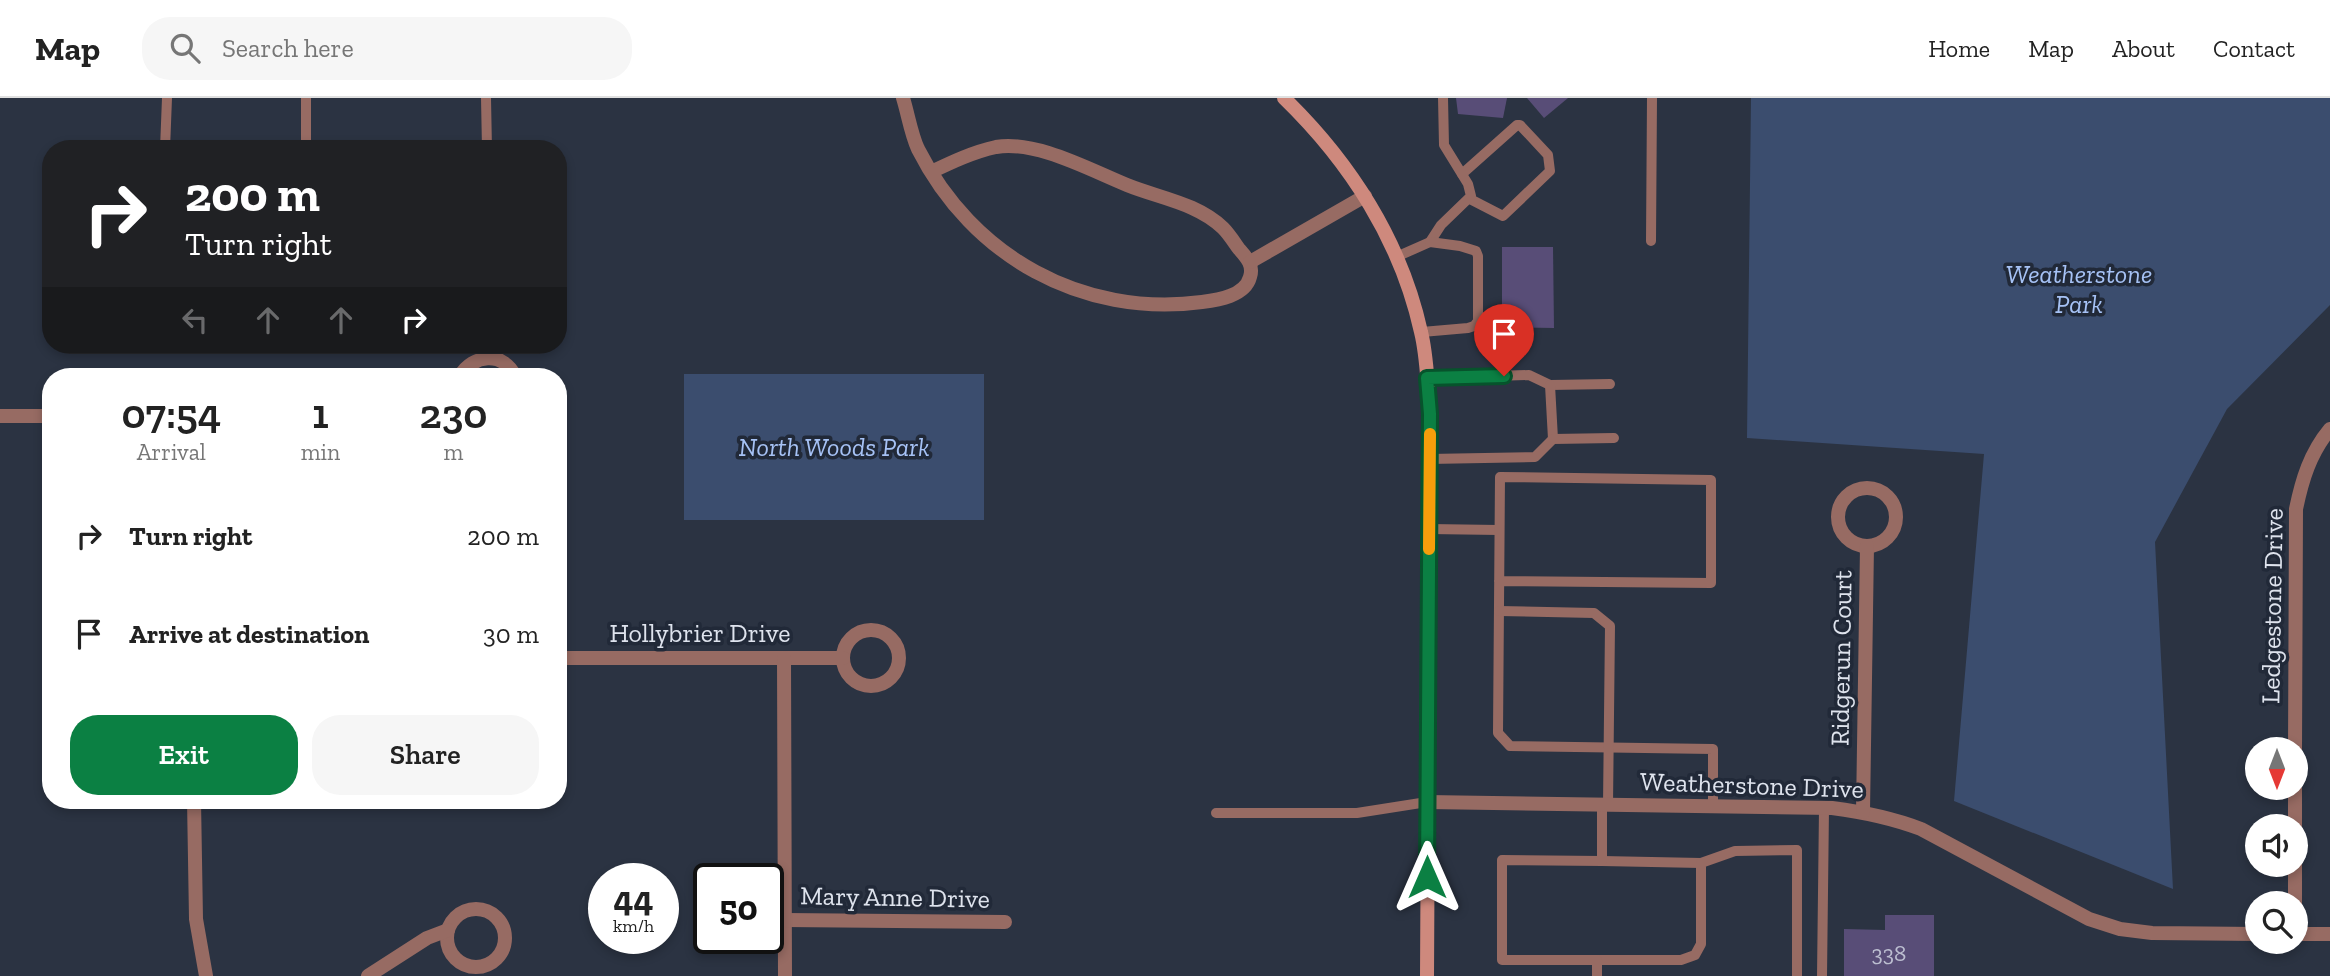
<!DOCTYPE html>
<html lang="en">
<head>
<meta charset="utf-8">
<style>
  body { margin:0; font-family:"Zilla Slab",serif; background:#f6f6f6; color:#222; height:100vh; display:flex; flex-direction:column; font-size:26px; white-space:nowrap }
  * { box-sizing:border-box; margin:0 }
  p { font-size:23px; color:#767676 }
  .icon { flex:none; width:38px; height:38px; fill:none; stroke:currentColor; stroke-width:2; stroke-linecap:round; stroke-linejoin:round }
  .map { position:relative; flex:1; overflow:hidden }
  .drawer { position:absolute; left:42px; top:270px; width:525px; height:441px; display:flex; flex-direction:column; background:#fff; border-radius:28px; box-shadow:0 4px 10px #0003 }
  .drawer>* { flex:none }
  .top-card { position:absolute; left:42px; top:42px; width:525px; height:214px; border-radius:28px; box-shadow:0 4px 10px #0003; background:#202124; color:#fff; overflow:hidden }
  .needle { width:46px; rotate:180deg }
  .controls { position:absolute; left:2245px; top:639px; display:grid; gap:14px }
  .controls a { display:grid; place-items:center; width:63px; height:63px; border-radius:50%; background:#fff; box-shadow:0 4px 10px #0003; font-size:35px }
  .speed { position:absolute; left:588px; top:765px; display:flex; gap:14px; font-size:35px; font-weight:700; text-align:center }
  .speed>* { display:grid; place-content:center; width:91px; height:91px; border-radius:50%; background:#fff; box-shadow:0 4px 10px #0003; line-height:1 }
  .speed small { font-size:18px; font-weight:400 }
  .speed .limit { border:4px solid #111; border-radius:10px; background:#fff; color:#111 }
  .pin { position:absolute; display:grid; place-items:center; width:60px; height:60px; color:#fff; margin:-72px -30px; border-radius:50% 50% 50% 0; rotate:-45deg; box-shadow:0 0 7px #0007 }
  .pin .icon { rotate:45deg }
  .me { position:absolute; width:77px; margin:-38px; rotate:0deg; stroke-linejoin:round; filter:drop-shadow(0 0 5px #0008) }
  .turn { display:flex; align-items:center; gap:24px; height:147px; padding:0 28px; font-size:32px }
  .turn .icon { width:91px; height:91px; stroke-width:2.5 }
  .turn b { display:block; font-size:49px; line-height:60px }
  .lanes { display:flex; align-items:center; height:66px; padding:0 28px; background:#0003; justify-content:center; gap:35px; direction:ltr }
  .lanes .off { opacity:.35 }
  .eta { display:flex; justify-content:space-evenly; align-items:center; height:119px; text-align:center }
  .eta b { font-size:42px; font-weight:600; line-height:49px }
  .cta { display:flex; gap:14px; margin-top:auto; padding:14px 28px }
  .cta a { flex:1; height:80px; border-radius:28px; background:#0b8043; color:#fff; font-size:28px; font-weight:600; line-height:80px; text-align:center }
  .cta a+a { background:#f6f6f6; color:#222 }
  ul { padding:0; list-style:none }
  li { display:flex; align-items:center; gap:21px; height:98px; padding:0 28px }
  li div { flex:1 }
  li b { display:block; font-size:26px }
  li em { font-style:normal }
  header { display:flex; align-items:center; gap:42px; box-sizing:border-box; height:98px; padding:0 35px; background:#fff; border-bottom:2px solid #e0e0e0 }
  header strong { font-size:33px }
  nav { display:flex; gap:38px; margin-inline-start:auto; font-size:24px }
  .search { width:490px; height:63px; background:#f6f6f6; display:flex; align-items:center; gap:18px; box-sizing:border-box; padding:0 24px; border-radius:28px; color:#767676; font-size:26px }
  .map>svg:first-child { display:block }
</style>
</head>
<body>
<header>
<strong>Map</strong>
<div class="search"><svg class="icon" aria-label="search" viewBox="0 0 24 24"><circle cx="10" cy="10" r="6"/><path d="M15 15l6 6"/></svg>Search here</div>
<nav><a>Home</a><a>Map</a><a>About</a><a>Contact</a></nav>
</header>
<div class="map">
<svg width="2330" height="878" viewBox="0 0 2330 878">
  <rect width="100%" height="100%" fill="#2b3342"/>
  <g fill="#3b4d6e">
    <polygon points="1751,0 2330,0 2330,207 2227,311 2155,444 2173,791 1954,703 1984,356 1747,340"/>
    <rect x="684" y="276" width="300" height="146"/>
  </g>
  <g fill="#584d77">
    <polygon points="1456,0 1507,0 1503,20 1458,16"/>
    <polygon points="1527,0 1568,0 1544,20"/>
    <polygon points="1502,149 1553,149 1554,230 1502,229"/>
    <polygon points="1885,817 1934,817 1934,878 1844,878 1844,831 1885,832"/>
  </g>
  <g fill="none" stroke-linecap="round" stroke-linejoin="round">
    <g stroke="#976b63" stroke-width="10">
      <polyline points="306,0 306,51"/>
      <polyline points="486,0 487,51"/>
      <polyline points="165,51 167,0"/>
      <polyline points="1462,76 1517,27 1520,27 1548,57 1550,73 1503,118 1470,101"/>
      <polyline points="1651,143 1652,0"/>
      <polyline points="1396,159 1430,144 1441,127 1471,98 1468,86 1444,47 1443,0"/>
      <polyline points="1422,234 1468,230 1474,228 1478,223 1478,158 1476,153 1460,148 1430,144"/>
      <polyline points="1427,280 1529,277 1550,287 1610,286"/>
      <polyline points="1550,287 1553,341"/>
      <polyline points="1429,361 1535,359 1553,341 1614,340"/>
      <polyline points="1429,431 1499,432"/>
      <polyline points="1499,483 1711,485 1711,382 1500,379 1498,635 1510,648 1713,651 1713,708"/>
      <polyline points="1499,513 1594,515 1610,528 1608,707"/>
      <polyline points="1216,715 1357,715 1427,704"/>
      <polyline points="1602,763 1701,765"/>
      <polyline points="1597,862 1681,862 1695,857 1701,846 1701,765 1735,753 1797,752 1797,878"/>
      <polyline points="1597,878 1597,862 1502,862 1502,762 1602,763 1602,707"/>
      <polyline points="1822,878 1824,710"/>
    </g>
    <g stroke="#976b63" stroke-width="14">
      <path d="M 903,0 C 908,16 911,36 918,51 C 972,158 1082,220 1202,204 C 1218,202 1245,198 1250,179 C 1254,167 1246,159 1239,151 C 1234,144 1229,136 1223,130 C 1197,105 1159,100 1127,87 C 1090,72 1036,42 996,49 C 973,54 952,64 931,74"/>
      <polyline points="1250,164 1365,98"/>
      <path d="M 460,278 C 473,256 503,253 515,278"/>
      <polyline points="0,318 51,318"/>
      <circle cx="1867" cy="419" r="29"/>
      <circle cx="871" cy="560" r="28"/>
      <polyline points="558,560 843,560"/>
      <polyline points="784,560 785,878"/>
      <path d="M 2295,651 L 2296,411 C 2302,382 2310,355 2330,331"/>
      <polyline points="2295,690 2295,728"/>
      <polyline points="194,702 196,821 206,878"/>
      <path d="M 1427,704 L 1832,710 C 1863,714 1892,720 1921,731 L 2089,821 L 2120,831 L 2152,835 L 2258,836"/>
      <polyline points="1863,714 1867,448"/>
      <polyline points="2295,766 2295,805"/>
      <circle cx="476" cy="840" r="29"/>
      <polyline points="785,822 1005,824"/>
      <polyline points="2296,836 2330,836"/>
      <polyline points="368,878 427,840 448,832"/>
    </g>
    <path stroke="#ce897d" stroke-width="14" d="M 1284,0 C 1350,64 1401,143 1421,234 C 1427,258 1427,284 1430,309 L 1427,878"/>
  </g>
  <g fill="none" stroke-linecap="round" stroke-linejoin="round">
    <defs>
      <polyline id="route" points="1427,779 1430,316 1427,280 1504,278"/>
    </defs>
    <use href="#route" stroke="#07532c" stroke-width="18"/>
    <use href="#route" stroke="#0b8043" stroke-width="12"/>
    <polyline stroke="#f59e0b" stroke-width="12" points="1429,451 1430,336"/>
  </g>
  <g text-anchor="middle" stroke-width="7" stroke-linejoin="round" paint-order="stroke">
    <g font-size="23" fill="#bcbed0">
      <text x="1889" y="863">338</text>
    </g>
    <g font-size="26" font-style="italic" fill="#a6c2f5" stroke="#212938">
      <text x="2079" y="185">Weatherstone<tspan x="2079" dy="30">Park</tspan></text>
      <text x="834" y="358">North Woods Park</text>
    </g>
    <g font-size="26" fill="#dee3ed" stroke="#212938">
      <text transform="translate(2272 508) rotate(-89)" y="9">Ledgestone Drive</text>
      <text x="700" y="544">Hollybrier Drive</text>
      <text transform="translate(1841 560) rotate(-89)" y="9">Ridgerun Court</text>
      <text transform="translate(1752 687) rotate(2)" y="9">Weatherstone Drive</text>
      <text transform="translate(895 799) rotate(1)" y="9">Mary Anne Drive</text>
    </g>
  </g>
</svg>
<div class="controls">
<a><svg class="needle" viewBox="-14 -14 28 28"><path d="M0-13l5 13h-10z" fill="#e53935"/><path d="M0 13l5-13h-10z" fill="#767676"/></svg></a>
<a><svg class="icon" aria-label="sound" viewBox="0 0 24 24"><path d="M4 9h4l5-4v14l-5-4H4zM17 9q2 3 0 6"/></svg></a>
<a><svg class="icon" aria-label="search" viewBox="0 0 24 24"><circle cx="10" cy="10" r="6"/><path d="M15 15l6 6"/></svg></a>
</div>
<div class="speed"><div>44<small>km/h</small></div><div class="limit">50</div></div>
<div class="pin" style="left:1504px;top:278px;background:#d93025"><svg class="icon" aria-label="arrive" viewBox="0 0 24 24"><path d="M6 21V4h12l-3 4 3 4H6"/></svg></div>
<svg class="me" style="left:1427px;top:779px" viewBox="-20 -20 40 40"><path d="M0-17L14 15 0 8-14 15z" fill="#0b8043" stroke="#fff" stroke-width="4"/></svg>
<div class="top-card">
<div class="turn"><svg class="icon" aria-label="right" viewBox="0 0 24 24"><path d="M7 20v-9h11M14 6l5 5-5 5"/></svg><div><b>200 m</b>Turn right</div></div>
<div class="lanes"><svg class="icon off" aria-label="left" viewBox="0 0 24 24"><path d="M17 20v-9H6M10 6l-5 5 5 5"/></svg><svg class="icon off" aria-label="ahead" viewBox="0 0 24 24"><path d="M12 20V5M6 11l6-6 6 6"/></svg><svg class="icon off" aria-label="ahead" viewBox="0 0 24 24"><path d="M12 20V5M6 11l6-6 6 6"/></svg><svg class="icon" aria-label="right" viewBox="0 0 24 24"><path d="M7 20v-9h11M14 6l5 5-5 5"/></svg></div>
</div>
<section class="drawer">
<div class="eta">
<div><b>07:54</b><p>Arrival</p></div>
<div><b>1</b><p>min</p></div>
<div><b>230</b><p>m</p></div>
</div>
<ul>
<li><svg class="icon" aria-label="right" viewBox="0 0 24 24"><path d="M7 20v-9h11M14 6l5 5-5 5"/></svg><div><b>Turn right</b></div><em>200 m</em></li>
<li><svg class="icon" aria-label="arrive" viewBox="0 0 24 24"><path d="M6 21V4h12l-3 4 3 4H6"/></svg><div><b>Arrive at destination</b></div><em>30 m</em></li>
</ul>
<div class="cta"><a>Exit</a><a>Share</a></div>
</section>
</div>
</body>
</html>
